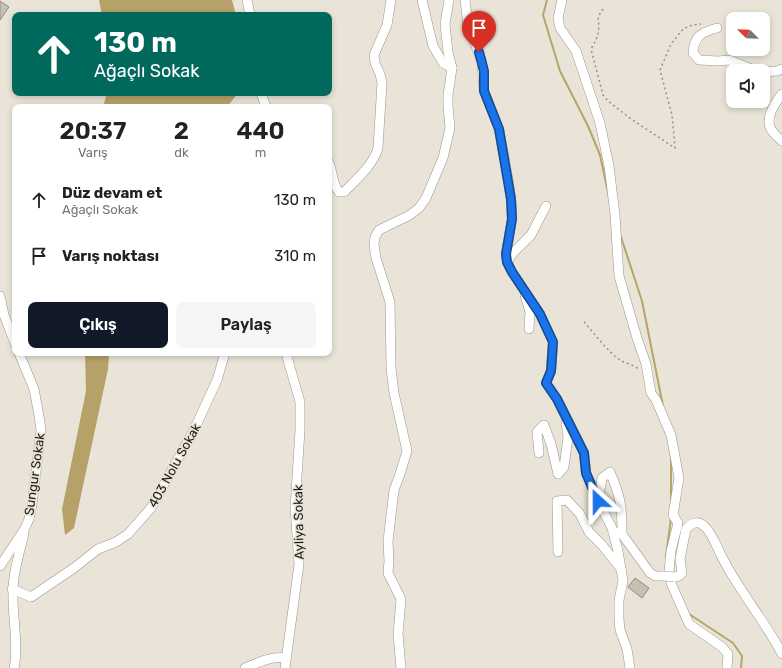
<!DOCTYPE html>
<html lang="tr">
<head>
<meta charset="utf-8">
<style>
  body { margin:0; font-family:Rubik,sans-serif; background:#f6f6f6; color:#222; height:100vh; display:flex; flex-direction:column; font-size:15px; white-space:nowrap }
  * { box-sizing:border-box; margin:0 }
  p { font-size:13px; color:#767676 }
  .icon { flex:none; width:22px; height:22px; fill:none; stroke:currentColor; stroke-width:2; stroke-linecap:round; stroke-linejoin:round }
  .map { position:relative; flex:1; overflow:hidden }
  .panel { position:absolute; left:12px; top:104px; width:320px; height:252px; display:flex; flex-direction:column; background:#fff; border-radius:8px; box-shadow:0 2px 6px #0003 }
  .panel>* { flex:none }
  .guide { position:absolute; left:12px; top:12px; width:320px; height:84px; border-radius:8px; box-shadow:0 2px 6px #0003; background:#00695c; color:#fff; overflow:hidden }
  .needle { width:26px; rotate:293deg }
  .controls { position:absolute; left:726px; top:12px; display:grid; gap:8px }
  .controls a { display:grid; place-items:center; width:44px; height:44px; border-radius:8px; background:#fff; box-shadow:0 2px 6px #0003; font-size:20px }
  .pin { position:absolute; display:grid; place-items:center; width:34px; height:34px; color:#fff; margin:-41px -17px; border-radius:50% 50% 50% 0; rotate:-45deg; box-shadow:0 0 4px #0007 }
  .pin .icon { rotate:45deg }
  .me { position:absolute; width:44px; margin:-22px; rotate:336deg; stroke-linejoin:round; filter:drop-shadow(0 0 3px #0008) }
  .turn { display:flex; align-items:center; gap:14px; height:84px; padding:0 16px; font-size:18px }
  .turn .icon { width:52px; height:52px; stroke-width:2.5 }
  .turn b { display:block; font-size:28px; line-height:34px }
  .eta { display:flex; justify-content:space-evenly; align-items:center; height:68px; text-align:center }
  .eta b { font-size:24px; font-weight:600; line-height:28px }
  .action { display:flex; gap:8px; margin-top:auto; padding:8px 16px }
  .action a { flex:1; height:46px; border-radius:8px; background:#111827; color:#fff; font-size:16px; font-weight:600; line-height:46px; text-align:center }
  .action a+a { background:#f6f6f6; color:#222 }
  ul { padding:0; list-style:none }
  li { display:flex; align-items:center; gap:12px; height:56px; padding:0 16px }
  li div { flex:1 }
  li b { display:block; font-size:15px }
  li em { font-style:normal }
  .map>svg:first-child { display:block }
</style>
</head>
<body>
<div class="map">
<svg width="782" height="668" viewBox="0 0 782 668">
  <rect width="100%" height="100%" fill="#e9e4d7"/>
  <g fill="#b6a269">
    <polygon points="99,0 232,0 236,15 102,15"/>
    <polygon points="107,93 238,93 227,107 103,107"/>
    <polygon points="85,353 109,353 108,369 74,528 65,535 62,509 86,391"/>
  </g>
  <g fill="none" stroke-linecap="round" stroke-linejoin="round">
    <g stroke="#b7a46b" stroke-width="2">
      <polyline points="103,0 107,15"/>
      <polyline points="547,0 543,15 560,71 588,126 600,155 609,197"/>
      <polyline points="620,234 642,301 663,406"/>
      <polyline points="671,456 671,503"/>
      <polyline points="666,557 671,518"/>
      <polyline points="689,614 733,643 742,656 741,668"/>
    </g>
  </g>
  <g fill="#c5c0b3" stroke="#8f8b7e">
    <polygon points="0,1 9,7 0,20"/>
    <polygon points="635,578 649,588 642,598 628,587"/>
  </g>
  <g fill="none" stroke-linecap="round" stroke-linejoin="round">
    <defs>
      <g id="minor">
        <polyline points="247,0 250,15"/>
        <polyline points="422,0 433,46 443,63 452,68"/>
        <polyline points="465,0 468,25 482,62 484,91 499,129 508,179 511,199 512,219 506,254 507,262 512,272 540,314 553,342 551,371 546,383 557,399 584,453 586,473 598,501 612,528 618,551 623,581 619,600 619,619 620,630 627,649 630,668"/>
        <polyline points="562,0 558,18 560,28 576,51 600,123 609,166 615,215 619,276 637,338 646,364 651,393 656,400 671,435 679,478 673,515 678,523 671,551 669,571 671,583 689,624 722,647 728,654 727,668"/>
        <path d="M 717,28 C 702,32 694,36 693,53 L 699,60 L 718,61 L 729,60 L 756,71"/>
        <polyline points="763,72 777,71 782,69"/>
        <polyline points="261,93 265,104 267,107"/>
        <path d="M 782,94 C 775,103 763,121 773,132 C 775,135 779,138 782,141"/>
        <path d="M 329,163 C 333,172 332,184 339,192 L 344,192 C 355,181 374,164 378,148 L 382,83 L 380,74 L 375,63 L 374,55 L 387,25 L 391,0"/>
        <polyline points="507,262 512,254 531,235 546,206"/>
        <polyline points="525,295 530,312 529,329"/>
        <polyline points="0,296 4,315 15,343"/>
        <polyline points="539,453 537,432 544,425 551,444 558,474 564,467 568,437 566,423"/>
        <path d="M 598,501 L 602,478 L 610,472 C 621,498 622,506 622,534"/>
        <polyline points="618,532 622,534 650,573 655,576 663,576"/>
        <polyline points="558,552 557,501 567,500 580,514 589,532 602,545 621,569"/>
        <polyline points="0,566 24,530 29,519 32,505 41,430 39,416 34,389 19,353"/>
        <path d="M 674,577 L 679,576 L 682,573 L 680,559 L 686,529 C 691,523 698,520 704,526 C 712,532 716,546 721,555 C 738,590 764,619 782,654"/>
        <polyline points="12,589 31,597 74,568 98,549 116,542 128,534 151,508 194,430 217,380 225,353"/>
        <path d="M 14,668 C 19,647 12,613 13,591 C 13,571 20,552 24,533"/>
        <path d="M 245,668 C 260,662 271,656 286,658"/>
        <polyline points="285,668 299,564 295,508 300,430 300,402 286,353"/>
        <polyline points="401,668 398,634 401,599 388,573 389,561 388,541 394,490 400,474 407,451 394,393 391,368 390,302 376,258 374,245 375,237 379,230 410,215 419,208 426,198 443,158 450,128 448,106 448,95 452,68 448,52 445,24 449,0"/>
      </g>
    </defs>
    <use href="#minor" stroke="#9a9689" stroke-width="10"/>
    <g stroke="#959188" stroke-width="1.5" stroke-dasharray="2 3" stroke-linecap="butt">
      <path d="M 603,9 L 598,17 C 600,32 598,37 591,49 L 603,95 L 608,101 L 631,119 L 675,148 L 672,115 L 660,70 L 671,44 L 683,29 L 692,25 L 701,24"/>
      <path d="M 584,322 C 595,334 607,351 620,360 C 626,364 634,364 639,370"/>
    </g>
    <use href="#minor" stroke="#fff" stroke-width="9"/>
    <defs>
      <polyline id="minor-bridge" points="663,576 674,577"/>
    </defs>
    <use href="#minor-bridge" stroke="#9a9689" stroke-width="10" stroke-linecap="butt"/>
    <use href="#minor-bridge" stroke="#fff" stroke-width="9"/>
  </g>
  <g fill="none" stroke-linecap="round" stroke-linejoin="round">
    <defs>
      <polyline id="route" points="479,52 484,71 484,91 499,129 511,199 512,219 506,254 507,262 512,272 540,314 553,342 551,371 546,383 557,399 584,453 586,473 598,501"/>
    </defs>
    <use href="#route" stroke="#114b97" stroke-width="10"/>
    <use href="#route" stroke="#1a73e8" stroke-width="7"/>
  </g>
  <g text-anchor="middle" stroke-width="3" stroke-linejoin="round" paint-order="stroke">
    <g font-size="13" fill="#201e19" stroke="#e9e4d7">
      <text transform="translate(174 465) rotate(-61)" y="5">403 Nolu Sokak</text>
      <text transform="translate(34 474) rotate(-82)" y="5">Sungur Sokak</text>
      <text transform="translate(298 522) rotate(-91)" y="5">Ayliya Sokak</text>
    </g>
  </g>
</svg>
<div class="controls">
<a><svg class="needle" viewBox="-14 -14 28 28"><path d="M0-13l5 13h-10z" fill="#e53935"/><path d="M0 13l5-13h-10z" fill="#767676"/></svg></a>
<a><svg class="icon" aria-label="sound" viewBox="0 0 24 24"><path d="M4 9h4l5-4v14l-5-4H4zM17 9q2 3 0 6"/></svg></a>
</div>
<div class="pin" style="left:479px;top:52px;background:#d93025"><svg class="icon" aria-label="arrive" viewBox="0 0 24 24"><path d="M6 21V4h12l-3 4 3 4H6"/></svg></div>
<svg class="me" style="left:598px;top:501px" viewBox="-20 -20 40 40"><path d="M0-17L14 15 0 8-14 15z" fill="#1a73e8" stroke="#fff" stroke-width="4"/></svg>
<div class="guide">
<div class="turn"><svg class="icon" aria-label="ahead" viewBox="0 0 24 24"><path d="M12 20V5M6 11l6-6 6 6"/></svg><div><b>130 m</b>Ağaçlı Sokak</div></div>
</div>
<section class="panel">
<div class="eta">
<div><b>20:37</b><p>Varış</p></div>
<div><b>2</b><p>dk</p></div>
<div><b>440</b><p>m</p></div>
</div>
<ul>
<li><svg class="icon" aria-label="ahead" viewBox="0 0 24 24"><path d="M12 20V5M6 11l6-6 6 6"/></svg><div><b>Düz devam et</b><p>Ağaçlı Sokak</p></div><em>130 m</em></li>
<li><svg class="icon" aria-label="arrive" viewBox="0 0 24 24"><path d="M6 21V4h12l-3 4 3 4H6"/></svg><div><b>Varış noktası</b></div><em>310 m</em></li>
</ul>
<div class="action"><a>Çıkış</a><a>Paylaş</a></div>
</section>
</div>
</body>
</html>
